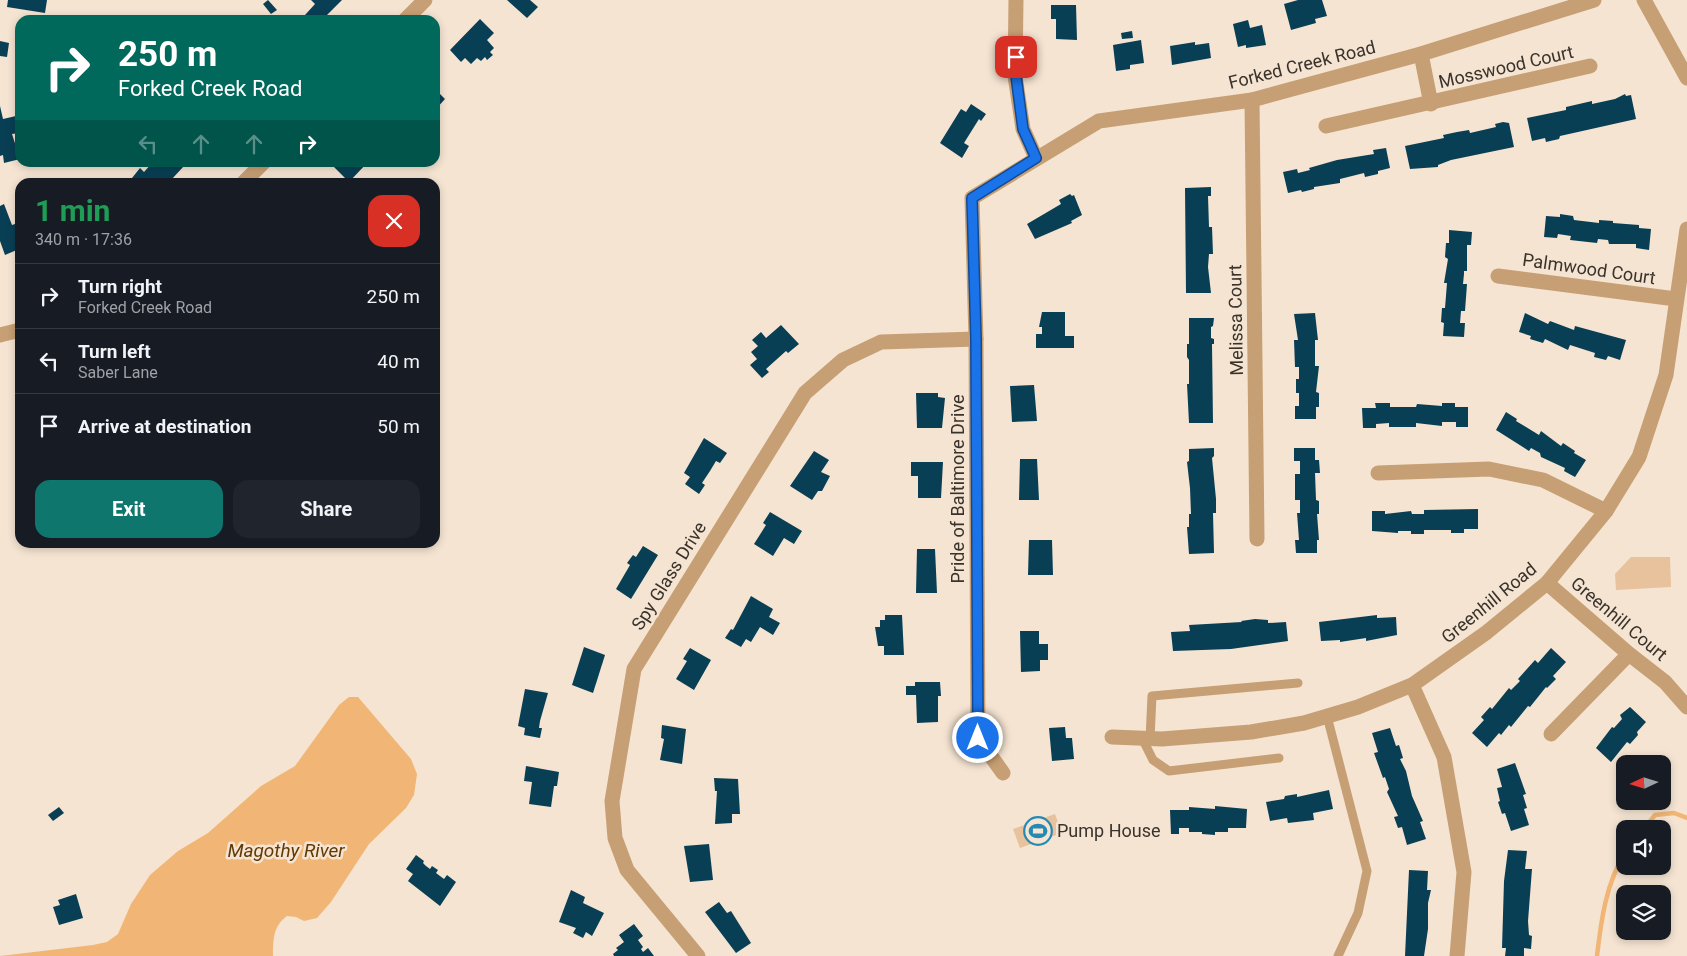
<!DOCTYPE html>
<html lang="en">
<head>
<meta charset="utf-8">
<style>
  body { margin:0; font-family:Roboto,sans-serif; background:#20242c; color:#f1f3f6; height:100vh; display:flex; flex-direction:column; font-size:19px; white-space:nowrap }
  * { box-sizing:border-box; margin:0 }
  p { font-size:16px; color:#9ea1a6 }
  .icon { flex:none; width:28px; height:28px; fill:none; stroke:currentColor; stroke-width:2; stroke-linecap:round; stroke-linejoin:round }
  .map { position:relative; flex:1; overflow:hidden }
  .sheet { position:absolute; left:15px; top:178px; width:425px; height:370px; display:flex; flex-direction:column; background:#171b24; border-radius:15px; box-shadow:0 2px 8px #0003 }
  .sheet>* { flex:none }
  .top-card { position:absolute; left:15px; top:15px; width:425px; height:152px; border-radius:15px; box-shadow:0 2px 8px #0003; background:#00695c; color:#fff; overflow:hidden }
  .needle { width:32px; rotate:266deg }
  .buttons { position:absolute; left:1616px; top:755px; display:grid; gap:10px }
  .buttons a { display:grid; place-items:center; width:55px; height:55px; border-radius:10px; background:#171b24; box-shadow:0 2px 8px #0003; font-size:25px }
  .pin { position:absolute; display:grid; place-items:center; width:42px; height:42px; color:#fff; margin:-21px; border-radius:10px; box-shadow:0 2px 8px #0006 }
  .me { position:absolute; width:55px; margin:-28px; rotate:0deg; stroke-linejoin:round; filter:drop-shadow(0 0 4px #0008) }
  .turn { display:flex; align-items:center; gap:18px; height:105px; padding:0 20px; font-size:22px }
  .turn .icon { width:65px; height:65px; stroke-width:2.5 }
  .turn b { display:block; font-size:35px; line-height:42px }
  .lanes { display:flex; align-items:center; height:48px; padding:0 20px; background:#0003; justify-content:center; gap:25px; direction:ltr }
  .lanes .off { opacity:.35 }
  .round { display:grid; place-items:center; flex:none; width:52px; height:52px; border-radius:15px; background:#20242c }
  .head { display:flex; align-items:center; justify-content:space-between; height:85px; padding:0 20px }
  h1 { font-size:30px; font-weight:700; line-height:38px; color:#1e9e55 }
  .button { display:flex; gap:10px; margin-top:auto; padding:10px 20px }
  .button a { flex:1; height:58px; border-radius:15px; background:#0f766e; color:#fff; font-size:20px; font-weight:700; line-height:58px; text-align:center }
  .button a+a { background:#20242c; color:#f1f3f6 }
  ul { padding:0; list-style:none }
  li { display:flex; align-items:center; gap:15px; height:65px; padding:0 20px; border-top:1px solid #363941 }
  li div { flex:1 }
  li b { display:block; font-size:19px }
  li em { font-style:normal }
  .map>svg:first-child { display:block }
</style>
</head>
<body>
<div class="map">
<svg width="1687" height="956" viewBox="0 0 1687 956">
  <rect width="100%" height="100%" fill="#f5e4d2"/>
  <g fill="#e7c29c">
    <polygon points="1631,557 1670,557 1671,587 1616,590 1615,574"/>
    <polygon points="1055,814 1062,833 1020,848 1013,829"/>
  </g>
  <path fill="#f1b675" d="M 349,697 L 358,697 L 411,759 L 417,774 L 414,795 L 406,808 L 369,844 L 331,902 L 317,918 L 304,921 L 296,917 L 287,916 C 273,926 273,940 273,956 L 0,956 L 93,945 L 107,942 L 118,934 L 131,904 L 150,875 L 178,851 L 208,833 L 261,786 L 295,766 L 339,705 Z"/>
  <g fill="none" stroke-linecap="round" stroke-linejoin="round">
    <g stroke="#f1b675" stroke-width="4.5">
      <polyline points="1644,829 1655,815 1674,813 1687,818"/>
      <path d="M 1597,956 C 1601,921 1606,883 1625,853"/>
    </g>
  </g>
  <g fill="#093f54">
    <polygon points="8,0 47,0 45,13 7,7"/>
    <polygon points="268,0 277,10 271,14 263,4"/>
    <polygon points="311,0 342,0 322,20 310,20 305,15 315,4"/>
    <polygon points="507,0 530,0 538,7 527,18"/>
    <polygon points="1298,0 1322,0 1327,16 1315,19 1316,23 1291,30 1284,4"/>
    <polygon points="1051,5 1076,5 1077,40 1056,39 1056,19 1051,19"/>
    <polygon points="480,19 494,33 487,40 494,48 490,52 493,55 487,60 485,57 481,61 477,58 471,64 465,58 461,62 450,50"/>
    <polygon points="1248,20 1250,28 1262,25 1266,45 1246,48 1246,45 1238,47 1233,24"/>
    <polygon points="1132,31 1133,38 1122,39 1121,33"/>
    <polygon points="1141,40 1144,63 1130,65 1130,69 1116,71 1113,45"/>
    <polygon points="0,41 9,43 7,57 0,56"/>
    <polygon points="1195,42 1195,45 1209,43 1211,58 1172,65 1170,46"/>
    <polygon points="435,89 445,99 435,110"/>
    <polygon points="1625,94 1626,96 1631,95 1636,119 1560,136 1559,139 1546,142 1545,138 1532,141 1527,118 1566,110 1566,107 1592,101 1592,104 1615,99"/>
    <polygon points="971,104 986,114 981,121 979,119 964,143 969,146 962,158 940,143 961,109 966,112"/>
    <polygon points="0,106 3,119 16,116 19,133 12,134 20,159 4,163 3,155 0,156"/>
    <polygon points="1503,122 1509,123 1514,147 1451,160 1438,165 1438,167 1410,169 1405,146 1444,138 1443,135 1457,132 1469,130 1470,133 1496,127 1495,124"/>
    <polygon points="1386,148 1390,168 1378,171 1378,174 1365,177 1364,173 1340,179 1340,183 1314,187 1314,189 1302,192 1301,190 1288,193 1283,172 1297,169 1298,173 1310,170 1309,168 1337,160 1374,154 1373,150"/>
    <polygon points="153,162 161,167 168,162 180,162 184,166 171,180 174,182 137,182 132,178 140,168 144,172"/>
    <polygon points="335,162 368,162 349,182 332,165"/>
    <polygon points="1211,187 1211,196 1208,196 1209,227 1212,227 1213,254 1209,254 1208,267 1211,293 1186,293 1185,188"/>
    <polygon points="1070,194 1072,196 1074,195 1082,215 1071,221 1072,223 1035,239 1027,224 1061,204 1059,200"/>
    <polygon points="4,204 12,225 18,223 20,228 20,237 15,239 19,249 5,255 0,241 0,206"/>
    <polygon points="1560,214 1573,216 1574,220 1599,223 1599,220 1613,221 1613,223 1639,225 1639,228 1651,229 1649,250 1636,248 1636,244 1609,244 1608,240 1598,239 1597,243 1570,240 1571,236 1558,234 1557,238 1544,237 1546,216 1560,217"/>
    <polygon points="1449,230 1472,232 1471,245 1467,245 1467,271 1464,271 1464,274 1463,284 1467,284 1465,311 1461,311 1460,323 1465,323 1464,337 1443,336 1444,323 1441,322 1442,308 1445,308 1447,283 1444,283 1448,259 1445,257 1446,243 1449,243"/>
    <polygon points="1042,312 1065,312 1065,336 1074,336 1074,348 1036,348 1036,334 1042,334 1042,327 1039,327"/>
    <polygon points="1315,313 1318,340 1315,340 1315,366 1319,366 1316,392 1319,393 1319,407 1316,407 1316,419 1295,419 1295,406 1299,406 1299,393 1296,393 1296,379 1299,379 1299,367 1295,367 1294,340 1298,340 1294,314"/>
    <polygon points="1525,313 1548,324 1550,321 1574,330 1575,326 1626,340 1620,360 1608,356 1606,360 1594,357 1595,353 1570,345 1568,350 1545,339 1543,343 1530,339 1531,336 1519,332"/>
    <polygon points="1189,318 1214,318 1213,326 1211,327 1211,338 1214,339 1214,344 1212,344 1213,423 1189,423 1187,384 1189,384 1189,360 1187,357 1187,344 1189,344"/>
    <polygon points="781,325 799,344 788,353 786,351 766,369 769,372 762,378 750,365 757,359 751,352 758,346 752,340 761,332 766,338"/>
    <polygon points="1034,385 1037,421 1012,422 1010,386"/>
    <polygon points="916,393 938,393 938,397 945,398 942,428 917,428"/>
    <polygon points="1375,403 1390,403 1390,407 1416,407 1417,404 1442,406 1442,403 1455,403 1455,407 1468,407 1468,427 1456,427 1456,422 1442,422 1442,426 1416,423 1416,427 1389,427 1389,423 1376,424 1376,428 1363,428 1362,408 1376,408"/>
    <polygon points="1506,412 1517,419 1516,421 1539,435 1541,431 1561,446 1563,443 1575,451 1574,453 1586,460 1575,477 1564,471 1565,468 1541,457 1540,453 1531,448 1529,451 1496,430"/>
    <polygon points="704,438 727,453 720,463 716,461 710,471 702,483 705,485 699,494 685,484 690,477 684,473"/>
    <polygon points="1214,448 1214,456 1212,458 1216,499 1216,513 1213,513 1214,553 1189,554 1187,527 1189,527 1189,514 1191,514 1190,488 1187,462 1189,461 1189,449"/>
    <polygon points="1294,448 1315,448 1315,460 1319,460 1320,473 1315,473 1316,500 1319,501 1319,514 1317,514 1319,540 1317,540 1317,553 1296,553 1295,540 1299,540 1297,513 1300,513 1300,500 1295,500 1295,474 1300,474 1300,461 1294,461"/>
    <polygon points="814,451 829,460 821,472 830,476 822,491 818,491 812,500 790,486"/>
    <polygon points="1020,459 1037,459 1039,500 1019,500"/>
    <polygon points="911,462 943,462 941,498 918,498 918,476 911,476"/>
    <polygon points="1478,509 1478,529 1464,529 1464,533 1451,533 1451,530 1424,530 1424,534 1411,534 1411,531 1398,531 1398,533 1372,531 1372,511 1385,511 1385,514 1411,511 1412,514 1424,514 1424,510"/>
    <polygon points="770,512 802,531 794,544 784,538 773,556 754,544 766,525 763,523"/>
    <polygon points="1029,540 1052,540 1053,575 1028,575"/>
    <polygon points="643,546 658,555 631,599 616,589 630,565 627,563 633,555 636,557"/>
    <polygon points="917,549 935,549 937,593 916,593"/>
    <polygon points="751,596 773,609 769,617 780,623 773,635 760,627 751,642 746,639 741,647 725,638 731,629 733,630"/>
    <polygon points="885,615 902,615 904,655 884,655 884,646 878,646 875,627 880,627 880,620 885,620"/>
    <polygon points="1377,615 1377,618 1396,617 1397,635 1366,641 1366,638 1340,642 1340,640 1321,641 1319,622"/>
    <polygon points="1255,619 1268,620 1268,623 1286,622 1288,641 1231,649 1173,651 1171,632 1190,631 1189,625 1242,622 1241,621"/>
    <polygon points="1020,631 1039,631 1039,644 1048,644 1048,660 1040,660 1040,671 1021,672"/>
    <polygon points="584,647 605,655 593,693 572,685"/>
    <polygon points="690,648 711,660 694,690 676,679 687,661 683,659"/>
    <polygon points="1551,648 1566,662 1553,676 1556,679 1547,688 1546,687 1530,707 1528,706 1511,727 1509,725 1501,735 1499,733 1487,747 1472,733 1484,720 1481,717 1490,707 1492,709 1509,688 1511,690 1520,681 1518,679 1535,660 1538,663"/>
    <polygon points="915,682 940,682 941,696 938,696 938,722 917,723 916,695 906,695 906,686 915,686"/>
    <polygon points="525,689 548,693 540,721 539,728 542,728 540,738 524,735 525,728 518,726"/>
    <polygon points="1630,707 1646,722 1637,732 1638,735 1630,744 1627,742 1611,762 1596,748 1612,727 1614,728 1622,719 1620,715"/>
    <polygon points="662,725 686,729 682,764 660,760 664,739 661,738"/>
    <polygon points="1065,727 1066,738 1072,738 1074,759 1052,761 1049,728"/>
    <polygon points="1390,728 1396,746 1399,745 1400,748 1403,758 1400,759 1406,771 1412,796 1423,821 1420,822 1426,839 1407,845 1402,827 1398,828 1394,817 1398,816 1387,792 1389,789 1385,777 1383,778 1374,753 1378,752 1372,733"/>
    <polygon points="1515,763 1526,794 1523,795 1527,808 1524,809 1529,825 1511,831 1505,813 1502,814 1498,802 1500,801 1497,788 1502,787 1497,769"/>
    <polygon points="526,766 559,772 557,786 554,786 551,807 529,804 532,782 524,781"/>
    <polygon points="714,778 738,779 740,814 732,814 732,823 715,824 717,791 715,791"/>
    <polygon points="1329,790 1333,809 1313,813 1314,820 1288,823 1287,818 1270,821 1266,802 1284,799 1285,796 1297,794 1297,797"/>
    <polygon points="1215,806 1247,809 1246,828 1228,828 1228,832 1215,832 1215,835 1202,834 1202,832 1189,832 1189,828 1179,828 1179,834 1171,834 1170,810 1189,810 1189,807 1215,809"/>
    <polygon points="59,807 64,813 53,821 48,815"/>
    <polygon points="709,844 713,880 690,882 684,846"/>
    <polygon points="1508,850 1527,851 1525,869 1532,869 1528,921 1529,935 1532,936 1531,949 1524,948 1524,956 1505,956 1506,948 1502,948 1504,881"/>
    <polygon points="416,855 424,861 423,863 426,866 430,869 432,866 438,870 436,873 444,879 447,875 456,882 440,906 408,881 413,874 406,869"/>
    <polygon points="1409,870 1428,871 1427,890 1431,890 1428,903 1428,929 1424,956 1405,956"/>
    <polygon points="571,890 585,897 583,903 604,913 592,936 586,932 583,938 573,933 576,928 559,922"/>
    <polygon points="76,894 83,918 59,925 53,907 60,905 58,900"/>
    <polygon points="719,902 727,913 731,911 751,943 736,953 705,912"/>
    <polygon points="634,924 643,936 638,940 643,947 641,949 643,952 648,948 654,956 614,956 613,954 618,950 616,948 624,942 619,935"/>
  </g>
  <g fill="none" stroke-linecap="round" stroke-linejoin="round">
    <g stroke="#c79f74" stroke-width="9">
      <polyline points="1327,716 1367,871 1358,913 1338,956"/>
      <polyline points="1142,738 1153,760 1169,771 1279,758"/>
      <polyline points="1150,739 1152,696 1298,683"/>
    </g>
    <g stroke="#c79f74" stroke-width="15">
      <polyline points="1016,0 1015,76 1023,129 1036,158"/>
      <polyline points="1644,0 1687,78"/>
      <polyline points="405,20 425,0"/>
      <polyline points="1421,54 1431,104"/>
      <polyline points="1252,100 1257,539"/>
      <polyline points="1326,126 1590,66"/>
      <polyline points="244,182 264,162"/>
      <polyline points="1498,276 1676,299"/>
      <polyline points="0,335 20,330"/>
      <polyline points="1378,473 1489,469 1543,480 1606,511"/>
      <polyline points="1547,583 1629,654 1665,682 1687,707"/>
      <polyline points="1412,685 1444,757 1464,872 1457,956"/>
      <polyline points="1551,734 1629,654"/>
      <polyline points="1112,737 1162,739 1251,732 1304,723 1358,707 1412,685 1487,632 1547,583 1606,511 1639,457 1666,375 1687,229"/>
      <polyline points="1003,773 978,738 976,339 972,198 1099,121 1252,100 1421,54 1594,0"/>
      <polyline points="698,956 627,870 615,838 612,801 634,669 805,393 843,360 881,342 976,339"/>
    </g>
  </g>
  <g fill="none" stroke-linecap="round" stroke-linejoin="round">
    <defs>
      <polyline id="route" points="978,738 976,339 972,198 1036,158 1023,129 1016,76 1016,57"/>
    </defs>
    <use href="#route" stroke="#114b97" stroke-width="12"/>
    <use href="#route" stroke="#1a73e8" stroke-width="9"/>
  </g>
  <defs>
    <symbol id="stadium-ring" viewBox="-11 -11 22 22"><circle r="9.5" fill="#f5e4d2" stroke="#258ab3" stroke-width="1.5"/><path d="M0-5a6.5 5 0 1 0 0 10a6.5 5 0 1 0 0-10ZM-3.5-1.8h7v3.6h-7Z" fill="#258ab3"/></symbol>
  </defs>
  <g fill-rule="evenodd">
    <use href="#stadium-ring" x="1022" y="815" width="32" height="32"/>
  </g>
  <g text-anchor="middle" stroke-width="5" stroke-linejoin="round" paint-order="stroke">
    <g font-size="18" fill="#39332c" stroke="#f5e4d2">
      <text transform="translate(1302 65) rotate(-14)" y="6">Forked Creek Road</text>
      <text transform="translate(1506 67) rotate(-13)" y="6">Mosswood Court</text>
      <text transform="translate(1589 269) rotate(8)" y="6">Palmwood Court</text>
      <text transform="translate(1236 320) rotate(-91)" y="6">Melissa Court</text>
      <text transform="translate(958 489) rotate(-90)" y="6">Pride of Baltimore Drive</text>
      <text transform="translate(669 576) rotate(-58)" y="6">Spy Glass Drive</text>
      <text transform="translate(1489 603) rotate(-39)" y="6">Greenhill Road</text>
      <text transform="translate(1619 619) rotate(40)" y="6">Greenhill Court</text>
    </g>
    <g font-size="18" fill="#39332c" stroke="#f5e4d2" text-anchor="start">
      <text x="1057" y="837">Pump House</text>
    </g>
    <g font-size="19" font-style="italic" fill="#613a05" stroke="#f5e4d2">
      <text x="286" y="857">Magothy River</text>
    </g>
  </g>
</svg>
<div class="buttons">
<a><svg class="needle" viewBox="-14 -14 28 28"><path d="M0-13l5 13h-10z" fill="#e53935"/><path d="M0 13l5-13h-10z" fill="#9ea1a6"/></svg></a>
<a><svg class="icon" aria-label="sound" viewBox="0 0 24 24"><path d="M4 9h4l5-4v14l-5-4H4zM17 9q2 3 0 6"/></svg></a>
<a><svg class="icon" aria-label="layers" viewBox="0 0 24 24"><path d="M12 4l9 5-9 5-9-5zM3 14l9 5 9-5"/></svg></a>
</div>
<div class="pin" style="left:1016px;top:57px;background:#d93025"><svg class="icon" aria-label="arrive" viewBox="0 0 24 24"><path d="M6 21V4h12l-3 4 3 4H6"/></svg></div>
<svg class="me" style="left:978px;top:738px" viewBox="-20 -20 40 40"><circle r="17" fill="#1a73e8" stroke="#fff" stroke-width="3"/><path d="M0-11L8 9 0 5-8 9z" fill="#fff"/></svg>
<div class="top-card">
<div class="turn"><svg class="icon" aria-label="right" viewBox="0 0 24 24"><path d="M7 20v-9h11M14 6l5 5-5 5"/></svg><div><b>250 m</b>Forked Creek Road</div></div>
<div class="lanes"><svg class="icon off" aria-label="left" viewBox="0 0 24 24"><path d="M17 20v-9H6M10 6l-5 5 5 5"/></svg><svg class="icon off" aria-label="ahead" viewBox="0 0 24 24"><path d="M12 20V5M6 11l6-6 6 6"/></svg><svg class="icon off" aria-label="ahead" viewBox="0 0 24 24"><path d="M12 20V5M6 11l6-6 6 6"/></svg><svg class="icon" aria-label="right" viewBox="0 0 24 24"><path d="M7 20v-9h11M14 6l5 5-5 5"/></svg></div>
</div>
<section class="sheet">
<div class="head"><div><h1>1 min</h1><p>340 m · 17:36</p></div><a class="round" style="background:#d93025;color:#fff"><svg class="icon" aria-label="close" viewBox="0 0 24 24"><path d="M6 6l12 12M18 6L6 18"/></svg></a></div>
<ul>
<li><svg class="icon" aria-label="right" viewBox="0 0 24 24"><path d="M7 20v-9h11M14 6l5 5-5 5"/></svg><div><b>Turn right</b><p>Forked Creek Road</p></div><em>250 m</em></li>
<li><svg class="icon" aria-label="left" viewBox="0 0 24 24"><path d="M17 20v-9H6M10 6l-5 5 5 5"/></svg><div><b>Turn left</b><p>Saber Lane</p></div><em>40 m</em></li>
<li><svg class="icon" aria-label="arrive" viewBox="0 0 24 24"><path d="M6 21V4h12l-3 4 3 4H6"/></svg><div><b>Arrive at destination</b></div><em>50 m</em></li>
</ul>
<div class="button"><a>Exit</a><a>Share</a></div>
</section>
</div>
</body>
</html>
